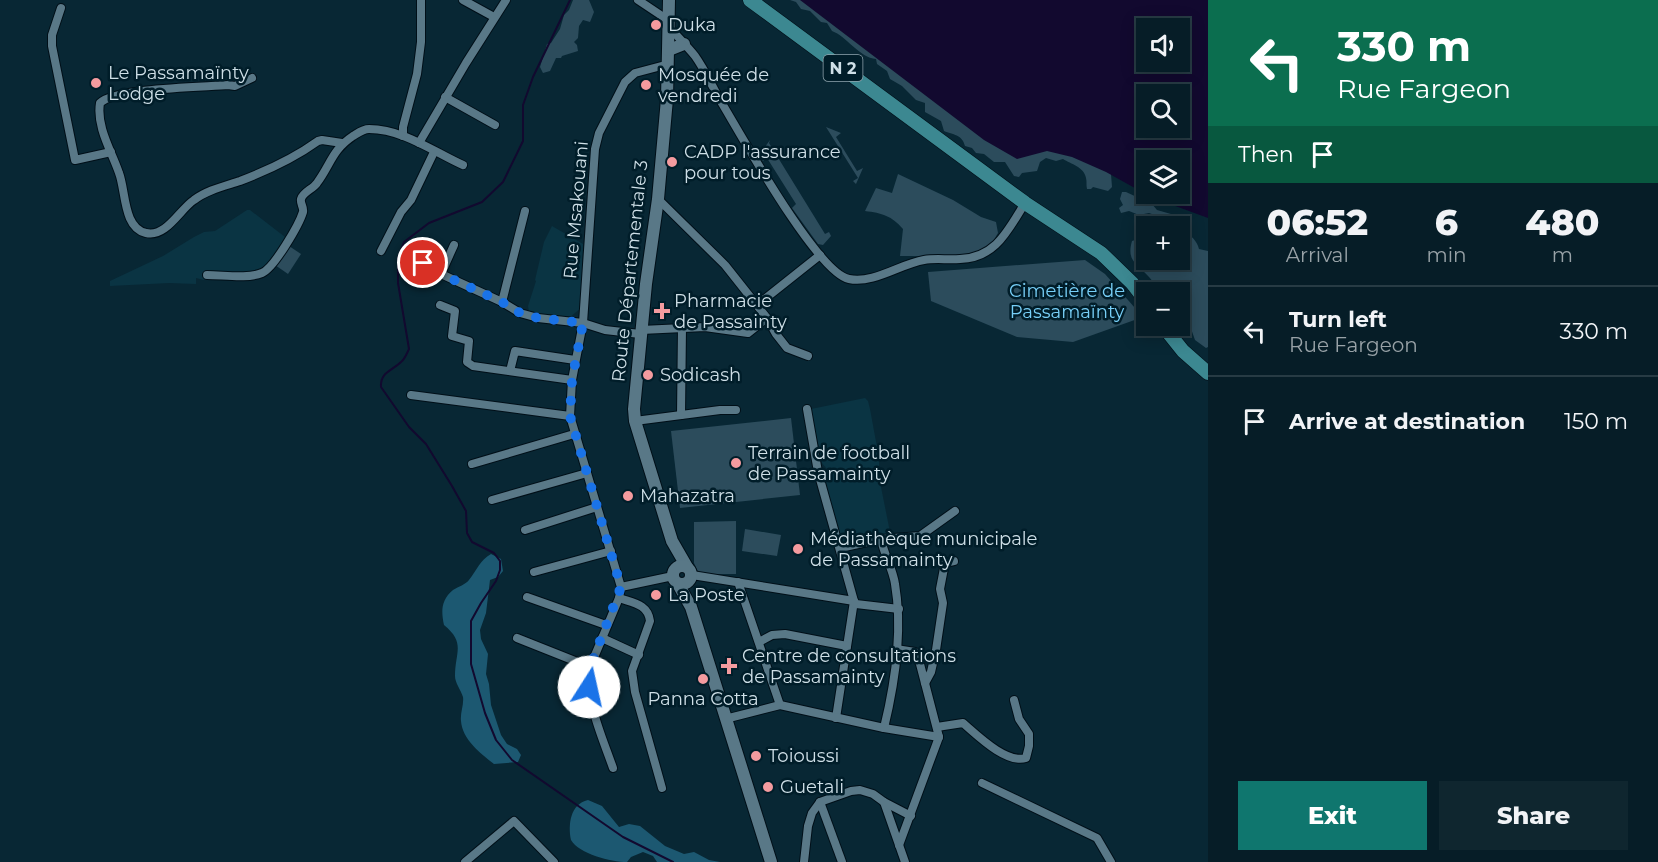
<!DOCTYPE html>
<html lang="en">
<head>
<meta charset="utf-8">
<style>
  body { margin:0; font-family:Montserrat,sans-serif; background:#0f262f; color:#f1f3f6; height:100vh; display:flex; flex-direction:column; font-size:22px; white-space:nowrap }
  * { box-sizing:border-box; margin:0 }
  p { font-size:20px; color:#98a2a7 }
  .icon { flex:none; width:33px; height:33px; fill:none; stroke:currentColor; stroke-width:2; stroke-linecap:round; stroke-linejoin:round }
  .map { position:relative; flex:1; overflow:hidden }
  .sheet { display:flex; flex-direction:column; background:#061d27; width:450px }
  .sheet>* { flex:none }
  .top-card { background:#0b6e4f; color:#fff; overflow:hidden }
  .tools { position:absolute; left:1136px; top:18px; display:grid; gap:12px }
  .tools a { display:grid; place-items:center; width:54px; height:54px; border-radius:0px; background:#061d27; box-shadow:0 3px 15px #0003,0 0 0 2px #273b44; font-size:30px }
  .pin { position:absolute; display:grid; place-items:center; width:51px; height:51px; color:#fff; margin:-26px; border:3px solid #fff; border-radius:50%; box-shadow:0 2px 6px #0007 }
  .me { position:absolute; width:66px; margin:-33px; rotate:10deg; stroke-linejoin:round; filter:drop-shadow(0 0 4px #0008) }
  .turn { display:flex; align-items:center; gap:21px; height:126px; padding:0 30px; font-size:27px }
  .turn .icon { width:78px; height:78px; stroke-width:2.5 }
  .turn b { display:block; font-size:42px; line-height:51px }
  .then { display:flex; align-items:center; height:57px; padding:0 30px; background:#0003; gap:12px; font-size:22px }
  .eta { display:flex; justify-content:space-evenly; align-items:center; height:102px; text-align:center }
  .eta b { font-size:36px; font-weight:800; line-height:42px }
  .cta { display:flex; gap:12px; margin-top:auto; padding:12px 30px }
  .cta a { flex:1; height:69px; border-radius:0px; background:#0f766e; color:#fff; font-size:24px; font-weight:800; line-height:69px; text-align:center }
  .cta a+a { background:#0f262f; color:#f1f3f6 }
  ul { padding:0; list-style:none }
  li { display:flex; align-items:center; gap:18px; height:90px; padding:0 30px; border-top:2px solid #273b44 }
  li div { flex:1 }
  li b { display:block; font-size:22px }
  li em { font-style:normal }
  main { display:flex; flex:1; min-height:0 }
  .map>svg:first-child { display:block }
</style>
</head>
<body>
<main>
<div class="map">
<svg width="1208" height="862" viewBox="0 0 1208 862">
  <rect width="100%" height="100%" fill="#082734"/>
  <g fill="#0a3443">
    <polygon points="247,210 250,210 285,237 266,269 254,273 206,274 204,280 196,278 196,284 169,283 110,286 110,281 163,256 194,237 204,232 215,231"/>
    <polygon points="552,226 583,244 581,308 570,317 535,314 529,312 528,306 536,281 535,280 544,242"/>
    <polygon points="865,398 868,401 870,409 879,458 879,477 891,537 843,544 824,483 827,469 822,463 811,409"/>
  </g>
  <g fill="#2c4c5c">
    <polygon points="573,0 589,0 594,12 590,22 583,20 579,26 578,38 574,42 577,45 578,51 562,56 561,58 556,58 550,71 543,73 540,67 547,44 551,43 560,29 564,15 569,10"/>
    <path d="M 790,0 L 891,0 L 1111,174 L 1112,187 L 1108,191 L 1093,187 L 1091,189 L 1087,189 C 1086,185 1087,182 1086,178 C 1084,167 1071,164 1063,159 L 1056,161 L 1046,158 L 1040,162 L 1037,171 L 1022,173 L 1019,177 L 1014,176 L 1005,162 L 994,162 L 984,154 L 976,153 L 972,148 L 965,146 C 962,134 953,135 944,131 L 941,121 L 925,112 L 925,103 L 916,100 L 902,86 L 890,79 L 887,71 L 877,64 L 876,59 C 860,58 846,36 832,31 L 827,23 L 821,22 L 810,11 L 801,9 L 796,2 Z"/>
    <polygon points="826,127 841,133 836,137 857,171 863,168 856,184 853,181 858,178"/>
    <polygon points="770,140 769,143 825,234 829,232 831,236 823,245 818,244 792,208 796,204 767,158 763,161 759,155"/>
    <path d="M 898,174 L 953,200 L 981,217 L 996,222 L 998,233 C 994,240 990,247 982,250 C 963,258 921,256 900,256 L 903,229 C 892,216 882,213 865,211 L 876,188 L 892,193 Z"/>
    <path d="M 1122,192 L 1126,192 L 1152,204 L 1157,210 L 1178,216 L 1179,222 L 1175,223 C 1170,215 1158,217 1149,213 L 1139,215 L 1129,211 L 1121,213 L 1119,208 L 1123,205 L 1120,199 Z"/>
    <path d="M 1182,232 C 1191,234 1197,241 1199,249 L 1208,251 L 1208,347 L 1206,348 L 1195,340 L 1188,320 C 1176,315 1179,303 1179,292 L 1161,292 C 1156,288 1154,282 1149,277 C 1138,264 1126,262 1132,241 L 1138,239 L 1143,244 L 1146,260 L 1179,260 L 1179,235 Z"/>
    <polygon points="289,246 301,254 288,274 275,265"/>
    <polygon points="1085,260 1105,274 1143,317 1073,342 1017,337 931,301 928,272"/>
    <polygon points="791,418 800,495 680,508 671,431"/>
    <polygon points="736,521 736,574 699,574 694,563 694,522"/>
    <polygon points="745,529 781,535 777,556 742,551"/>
  </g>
  <g fill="#1c5871">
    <path d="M 491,554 L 501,559 L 503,571 L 498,577 L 490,580 L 486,613 L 480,630 L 481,639 L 488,654 L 486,674 L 489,684 L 491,705 L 501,735 L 507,744 L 517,749 L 521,755 L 518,762 L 494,764 C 481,754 462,739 461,721 C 460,713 464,705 463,697 C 461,690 455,683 455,676 C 455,652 466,643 444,625 C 441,611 441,600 453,590 C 459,586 465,585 469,580 C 477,570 480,560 491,554 Z"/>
    <path d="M 588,800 L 602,806 L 619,827 L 629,824 L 640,826 L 665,846 L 684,854 L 694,852 L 709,860 L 720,862 L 657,862 L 653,856 L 643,852 L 631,857 L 627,862 C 611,862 579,854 571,840 C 568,825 570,804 588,800 Z"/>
  </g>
  <path fill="#12092f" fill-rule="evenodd" d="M 800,0 L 1208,0 L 1208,218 L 1151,197 L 1106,172 L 1072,157 L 1047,151 L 1017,159 L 984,140 ZM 1179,28 L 1179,62 L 1146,62 L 1146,28 ZM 1179,94 L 1179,128 L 1146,128 L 1146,94 ZM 1146,160 L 1179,160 L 1179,194 L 1146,194 Z"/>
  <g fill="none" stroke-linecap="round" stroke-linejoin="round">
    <path stroke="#12092f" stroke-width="2" d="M 570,0 L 533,77 L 523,105 L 523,141 L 503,182 L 482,202 L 429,223 L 404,242 L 398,258 L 398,283 L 409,349 C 407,353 405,359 401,362 C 392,371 380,372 381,387 L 409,427 L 426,444 L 452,486 L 466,511 L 467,533 L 472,542 L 494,553 L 500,561 L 500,570 L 496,581 L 481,603 L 471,621 L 471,664 L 485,713 L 496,740 L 512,760 L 623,837 L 673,862"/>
    <defs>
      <g id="street">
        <polyline points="463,0 494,17"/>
        <polyline points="638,0 668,20"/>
        <polyline points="61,8 52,35 52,46 75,160 111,152"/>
        <path d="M 668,26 C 677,36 687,46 695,56 C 705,70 712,86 720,100 C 740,133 817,273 849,279 C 874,284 900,264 924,260 C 935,258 948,260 960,259 C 996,258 1008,230 1025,203"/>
        <path d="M 252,78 L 235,86 L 228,85 C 204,87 114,88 100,103 C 96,127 112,152 119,173 C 126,191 123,228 146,233 C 166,238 180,209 194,200 C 207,190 225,186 240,181 C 269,170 293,159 318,141 L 322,140 L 342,143"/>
        <polyline points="445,97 495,125"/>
        <polyline points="403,136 403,127 417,74 421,42 421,0"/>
        <polyline points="419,143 466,63 506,0"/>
        <polyline points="658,199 725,265 767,318 776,334 787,348 808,356"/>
        <polyline points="381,251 401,212 411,200 434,152"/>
        <polyline points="423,263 441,274 502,302 520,313 538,318 583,323 605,330 640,334"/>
        <polyline points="441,274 454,245"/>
        <path d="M 207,275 C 224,275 247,279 262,273 C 274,268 299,225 303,212 C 304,207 300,204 301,199 C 303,192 313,189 317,183 C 331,164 332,150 353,136 C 358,133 363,129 369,129 C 403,129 434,152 463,165"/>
        <polyline points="502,302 525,211"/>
        <polyline points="440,305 455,311 452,336 469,341 467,362 473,366 572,380"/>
        <polyline points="757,305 820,255"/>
        <polyline points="641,330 705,327 748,333 767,318"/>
        <polyline points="510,371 515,351 575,360"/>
        <polyline points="411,395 570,416"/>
        <polyline points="807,409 818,472 854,601 836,718"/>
        <polyline points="681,415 682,327"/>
        <polyline points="635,421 720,410 736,410"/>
        <polyline points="472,464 574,434"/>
        <polyline points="492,500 587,473"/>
        <polyline points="525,530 597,507"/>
        <polyline points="881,539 920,536 955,511"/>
        <path d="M 840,548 L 881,539 C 884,555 893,569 895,584 C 903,631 895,683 884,728"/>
        <polyline points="534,572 611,551"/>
        <polyline points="692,575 854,601 856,604 899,609"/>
        <polyline points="738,582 780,705"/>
        <polyline points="621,587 673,576"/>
        <polyline points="527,597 606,625"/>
        <path d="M 619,598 C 633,603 648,604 650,621 L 632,671 L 635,692 L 662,788"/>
        <polyline points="517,638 590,667"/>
        <polyline points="602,638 639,655"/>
        <polyline points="759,642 772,635 785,634 847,646"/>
        <polyline points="896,649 915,652 920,664 939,737 899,845"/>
        <polyline points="925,683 931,672 936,650 943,603 940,589 945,563 954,561"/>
        <polyline points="725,719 780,705 884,728 939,737"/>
        <path d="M 937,727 L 963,723 C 977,735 1006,764 1026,758 L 1029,746 L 1029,734 L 1019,719 L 1014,700"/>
        <path d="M 613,768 C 602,736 585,701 590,667 L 619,598 L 621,587 L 570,416 L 572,380 L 583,323 L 595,149 L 599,133 L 625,82 L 635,73 L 669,64"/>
        <polyline points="982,783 1097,838 1111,862"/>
        <polyline points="820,802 842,862"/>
        <polyline points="884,802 905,862"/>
        <polyline points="465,862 514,821 554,862"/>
        <polyline points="804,862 808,826 812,813 820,802 851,791 860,790 873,794 884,802 911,816"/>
      </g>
      <g id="secondary">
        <polyline points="669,0 667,99 658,199 646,284 634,409 635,421 672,541 687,567"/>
        <polyline points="669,50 684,44"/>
        <circle cx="682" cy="575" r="9"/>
        <polyline points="678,584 691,607 771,862"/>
      </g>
      <g id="primary">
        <polyline points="750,0 1025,203 1101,253 1132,283 1146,301"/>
        <polyline points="1163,326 1183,351 1208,373"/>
      </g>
    </defs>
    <use href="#street" stroke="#000f18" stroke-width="10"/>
    <use href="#secondary" stroke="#000f18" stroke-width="14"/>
    <use href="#primary" stroke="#000f18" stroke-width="15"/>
    <use href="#street" stroke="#597887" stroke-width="8"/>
    <use href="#secondary" stroke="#597887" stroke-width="12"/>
    <use href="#primary" stroke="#3c8891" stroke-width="14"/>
  </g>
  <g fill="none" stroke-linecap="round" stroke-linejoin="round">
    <polyline stroke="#1a73e8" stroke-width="10" stroke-dasharray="0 18" points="423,263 441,274 502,302 520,313 538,318 583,323 572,380 570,416 621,587 590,667 589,687"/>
  </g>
  <g fill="#f49b9f" stroke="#001d29" stroke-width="2">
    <circle cx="656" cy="25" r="6"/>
    <circle cx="96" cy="83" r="6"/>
    <circle cx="646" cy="85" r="6"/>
    <circle cx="672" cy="162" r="6"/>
    <path d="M659 302h6v6h6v6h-6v6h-6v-6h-6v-6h6z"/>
    <circle cx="648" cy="375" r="6"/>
    <circle cx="736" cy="463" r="6"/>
    <circle cx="628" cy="496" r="6"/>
    <circle cx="798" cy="549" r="6"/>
    <circle cx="656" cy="595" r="6"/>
    <path d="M726 657h6v6h6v6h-6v6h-6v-6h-6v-6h6z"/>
    <circle cx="703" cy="679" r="6"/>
    <circle cx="756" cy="756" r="6"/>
    <circle cx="768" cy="787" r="6"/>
  </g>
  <g text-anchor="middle" stroke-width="5" stroke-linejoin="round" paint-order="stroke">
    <rect fill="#001d29" stroke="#90a5ae" stroke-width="1.5" x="823.5" y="55" width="39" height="26" rx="4.5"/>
    <g font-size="16" font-weight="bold" fill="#cedfe7">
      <text x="843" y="74">N 2</text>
    </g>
    <g font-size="18" fill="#cedfe7" stroke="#001d29" text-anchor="start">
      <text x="668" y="31">Duka</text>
      <text x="108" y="79">Le Passamaïnty<tspan x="108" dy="21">Lodge</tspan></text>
      <text x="658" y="81">Mosquée de<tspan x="658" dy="21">vendredi</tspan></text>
      <text x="684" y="158">CADP l'assurance<tspan x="684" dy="21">pour tous</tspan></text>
      <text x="674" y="307">Pharmacie<tspan x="674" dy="21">de Passainty</tspan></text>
      <text x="660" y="381">Sodicash</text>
      <text x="748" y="459">Terrain de football<tspan x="748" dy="21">de Passamainty</tspan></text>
      <text x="640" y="502">Mahazatra</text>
      <text x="810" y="545">Médiathèque municipale<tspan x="810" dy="21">de Passamainty</tspan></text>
      <text x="668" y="601">La Poste</text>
      <text x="742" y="662">Centre de consultations<tspan x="742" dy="21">de Passamainty</tspan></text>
      <text x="703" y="705" text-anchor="middle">Panna Cotta</text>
      <text x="768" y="762">Toioussi</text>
      <text x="780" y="793">Guetali</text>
    </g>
    <g font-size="18" fill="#cedfe7" stroke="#001d29">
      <text transform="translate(576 210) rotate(-85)" y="6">Rue Msakouani</text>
      <text transform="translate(630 271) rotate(-84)" y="6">Route Départementale 3</text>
    </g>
    <g font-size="18" fill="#77cff7" stroke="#001d29">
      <text x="1067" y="297">Cimetière de<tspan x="1067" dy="21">Passamaïnty</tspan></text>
    </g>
  </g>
</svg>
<div class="tools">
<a><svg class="icon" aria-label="sound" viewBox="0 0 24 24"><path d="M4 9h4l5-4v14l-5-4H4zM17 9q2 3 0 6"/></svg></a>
<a><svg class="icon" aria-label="search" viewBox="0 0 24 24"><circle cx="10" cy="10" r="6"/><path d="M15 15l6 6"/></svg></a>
<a><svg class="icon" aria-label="layers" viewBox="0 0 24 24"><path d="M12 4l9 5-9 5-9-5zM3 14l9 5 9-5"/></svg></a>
<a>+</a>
<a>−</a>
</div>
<div class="pin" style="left:423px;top:263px;background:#d93025"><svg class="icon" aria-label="arrive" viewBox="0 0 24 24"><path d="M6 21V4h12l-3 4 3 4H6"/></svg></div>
<svg class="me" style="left:589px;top:687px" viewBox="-20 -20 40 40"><circle r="19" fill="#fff"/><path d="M0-13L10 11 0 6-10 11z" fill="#1a73e8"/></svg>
</div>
<section class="sheet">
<div class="top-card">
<div class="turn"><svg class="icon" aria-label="left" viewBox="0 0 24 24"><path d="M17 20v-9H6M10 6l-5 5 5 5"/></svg><div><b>330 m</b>Rue Fargeon</div></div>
<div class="then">Then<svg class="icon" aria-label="arrive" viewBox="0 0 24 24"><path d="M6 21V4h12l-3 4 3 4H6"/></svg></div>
</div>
<div class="eta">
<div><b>06:52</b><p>Arrival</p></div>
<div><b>6</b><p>min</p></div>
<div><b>480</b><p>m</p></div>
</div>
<ul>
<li><svg class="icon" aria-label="left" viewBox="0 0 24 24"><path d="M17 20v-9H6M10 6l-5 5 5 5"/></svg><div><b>Turn left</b><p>Rue Fargeon</p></div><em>330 m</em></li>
<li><svg class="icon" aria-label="arrive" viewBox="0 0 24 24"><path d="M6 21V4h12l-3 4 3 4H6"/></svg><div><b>Arrive at destination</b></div><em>150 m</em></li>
</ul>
<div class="cta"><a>Exit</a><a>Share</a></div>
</section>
</main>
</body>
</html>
